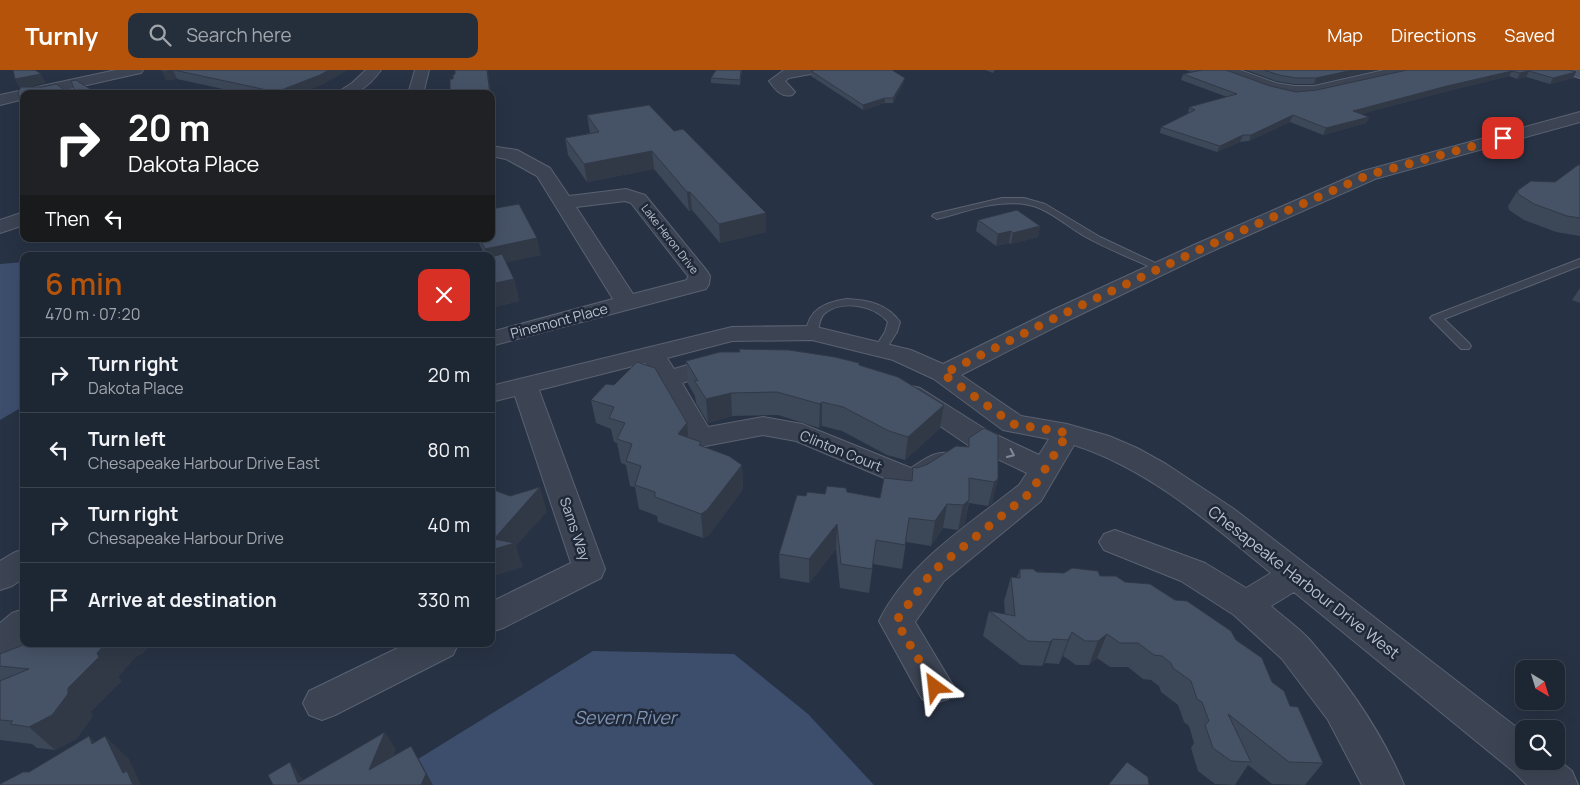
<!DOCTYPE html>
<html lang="en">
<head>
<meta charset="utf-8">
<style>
  body { margin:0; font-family:Manrope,sans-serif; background:#252e3b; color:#f1f3f6; height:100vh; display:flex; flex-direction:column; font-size:19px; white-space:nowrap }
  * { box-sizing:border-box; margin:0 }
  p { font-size:16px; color:#a0a5ac }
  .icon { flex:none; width:28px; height:28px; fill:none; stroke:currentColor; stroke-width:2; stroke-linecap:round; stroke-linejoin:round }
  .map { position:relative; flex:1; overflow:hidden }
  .details { position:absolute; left:20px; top:182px; width:475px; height:395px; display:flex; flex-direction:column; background:#1d2633; border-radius:10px; box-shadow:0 5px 20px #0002,0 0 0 1px #3b434e }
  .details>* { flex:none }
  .top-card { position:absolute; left:20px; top:20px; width:475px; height:152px; border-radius:10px; box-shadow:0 5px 20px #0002,0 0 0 1px #3b434e; background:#202124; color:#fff; overflow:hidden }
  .needle { width:32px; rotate:142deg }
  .controls { position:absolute; left:1515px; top:590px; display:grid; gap:10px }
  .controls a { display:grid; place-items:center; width:50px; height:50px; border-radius:10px; background:#1d2633; box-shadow:0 5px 20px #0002,0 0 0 1px #3b434e; font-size:25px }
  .pin { position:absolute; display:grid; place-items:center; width:42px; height:42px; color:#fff; margin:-21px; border-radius:10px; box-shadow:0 2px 8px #0006 }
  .me { position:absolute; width:55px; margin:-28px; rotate:330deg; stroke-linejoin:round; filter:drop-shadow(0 0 4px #0008) }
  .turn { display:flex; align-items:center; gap:18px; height:105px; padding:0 25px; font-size:22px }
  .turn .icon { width:65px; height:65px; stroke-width:2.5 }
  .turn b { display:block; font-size:35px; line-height:42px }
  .then { display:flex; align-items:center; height:48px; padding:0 25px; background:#0003; gap:10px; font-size:19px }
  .round { display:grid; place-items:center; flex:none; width:52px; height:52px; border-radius:10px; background:#252e3b }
  .overview { display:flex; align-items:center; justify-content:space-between; height:85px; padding:0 25px }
  h1 { font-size:30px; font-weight:600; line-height:38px; color:#b45309 }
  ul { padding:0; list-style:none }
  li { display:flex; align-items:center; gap:15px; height:75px; padding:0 25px; border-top:1px solid #3b434e }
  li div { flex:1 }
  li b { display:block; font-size:19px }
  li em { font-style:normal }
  header { display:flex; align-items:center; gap:30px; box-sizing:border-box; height:70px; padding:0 25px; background:#b45309; color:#fff }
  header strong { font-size:24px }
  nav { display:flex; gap:28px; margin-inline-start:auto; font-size:18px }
  .search { width:350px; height:45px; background:#252e3b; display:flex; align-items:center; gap:12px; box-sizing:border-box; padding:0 18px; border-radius:10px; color:#a0a5ac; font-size:19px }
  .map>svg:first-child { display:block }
</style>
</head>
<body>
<header>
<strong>Turnly</strong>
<div class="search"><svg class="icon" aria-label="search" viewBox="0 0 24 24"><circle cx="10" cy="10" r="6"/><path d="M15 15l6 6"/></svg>Search here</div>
<nav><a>Map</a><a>Directions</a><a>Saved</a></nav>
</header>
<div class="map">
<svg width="1580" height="715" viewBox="0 0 1580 715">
  <rect width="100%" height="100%" fill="#273244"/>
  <g fill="#3d4e6d">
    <polygon points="24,192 24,336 0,350 0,194"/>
    <polygon points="593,581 734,584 808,644 874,715 376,715"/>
  </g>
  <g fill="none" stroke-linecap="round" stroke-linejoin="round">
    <defs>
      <g id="lane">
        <path d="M 1002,128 L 1024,128 L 1045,134 L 1100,167 L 1166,198 L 1161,201 L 1157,200 C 1133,189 1107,179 1084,166 C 1065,155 1047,137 1024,134 C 994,130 965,142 937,149 L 932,146 L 934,144 Z"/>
        <polygon points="1580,189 1580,196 1444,249 1469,273 1471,276 1469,279 1461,279 1430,248 1432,246"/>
        <path d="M 847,229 C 869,230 887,234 900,252 L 897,262 L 884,282 L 876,282 L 874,279 L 885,262 L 888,252 C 875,235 841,229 824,244 C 818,250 820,259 816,266 L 808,266 L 806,263 C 808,239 826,232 847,229 Z"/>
      </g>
      <g id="street">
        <polygon points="116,0 143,0 141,3 136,4 47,24 24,24 24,29 0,35 0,25"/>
        <path d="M 366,0 L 381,0 C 367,19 358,24 335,24 L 352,13 Z"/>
        <polygon points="415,0 429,0 423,24 408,24"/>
        <path d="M 784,0 L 818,0 L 816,3 L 789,8 L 785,11 L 795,22 L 792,25 C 781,28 775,19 769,11 Z"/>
        <polygon points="1220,0 1240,0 1276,13 1294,16 1314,16 1384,0 1410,0 1408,3 1314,24 1294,26 1268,20 1222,3"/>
        <path d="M 1580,42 L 1580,52 L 1375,109 L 1210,182 L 1071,249 L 961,305 L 1021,346 L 1067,354 L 1109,366 L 1137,378 L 1166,394 L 1234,439 L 1524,663 L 1524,691 L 1556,691 L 1556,688 L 1572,701 L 1578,715 L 1527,715 L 1514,702 L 1294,522 L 1271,536 C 1283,547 1298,557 1309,569 C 1346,611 1382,663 1404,715 L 1362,715 L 1328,650 L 1282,589 L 1234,545 L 1181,511 L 1104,480 L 1099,472 L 1104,464 L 1115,460 L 1205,493 L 1246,518 L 1271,503 C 1211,454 1149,399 1074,375 L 1041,431 L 944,511 L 915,552 L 954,617 L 948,629 L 935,633 L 922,629 L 879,551 C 908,492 969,455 1019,415 L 1027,403 L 968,375 L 902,330 L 898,324 L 902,318 L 911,316 L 920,318 L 988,361 L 1039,385 L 1049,369 L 1003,360 L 934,309 L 893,290 L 812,270 L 732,271 L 667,288 L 674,299 L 724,284 L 733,287 L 737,292 L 733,297 L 682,313 L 708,357 L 763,347 L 802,354 L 911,398 C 925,389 936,379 953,384 L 957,391 C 949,405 928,416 913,420 L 796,371 L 763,365 L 700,377 L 690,375 L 645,293 L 539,320 L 605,499 L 601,508 L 503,558 L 491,562 L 491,532 L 571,493 L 515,326 L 491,332 L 491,316 L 732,257 L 812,256 L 911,280 L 943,294 L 1055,239 L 1196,174 L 1363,101 Z"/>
        <path d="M 491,76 L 517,80 L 550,98 L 569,126 L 626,119 L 645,125 L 707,201 L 710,206 L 709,214 L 706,219 L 491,276 L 491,262 L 613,229 L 537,106 L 506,89 L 491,86 ZM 625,131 L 631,133 L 688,206 L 687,210 L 633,224 L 576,137 Z"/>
        <polygon points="24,142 24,155 0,163 0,150"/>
        <polygon points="24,479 24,508 12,516 0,520 0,491 13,483"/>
        <polygon points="24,539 25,574 13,589 0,593 0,553 12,543"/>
        <polygon points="406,574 458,574 453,585 335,645 322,650 309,645 303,633 309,621"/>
      </g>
      <polygon id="secondary" points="1560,0 1580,0 1580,8 1562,3"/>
    </defs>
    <use href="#lane" stroke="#5a6271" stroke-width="2"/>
    <use href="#street" stroke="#5a6271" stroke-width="2"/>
    <use href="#secondary" stroke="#5a6271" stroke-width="2"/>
    <use href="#lane" fill="#3c4453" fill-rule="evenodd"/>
    <use href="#street" fill="#3c4453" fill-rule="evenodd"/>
    <use href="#secondary" fill="#4a5366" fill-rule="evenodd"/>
  </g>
  <g fill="#3c4758">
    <polygon points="162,0 347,0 323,14 298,24 246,24 177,9 166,10"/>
    <polygon points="742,0 740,15 711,13 711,8"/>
    <polygon points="985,0 995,0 993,3"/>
    <polygon points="1185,0 1226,0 1270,16 1296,22 1317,20 1407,0 1569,0 1573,8 1550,14 1526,7 1517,9 1509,6 1444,22 1361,44 1369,47 1366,53 1323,65 1290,52 1249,71 1240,72 1217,82 1160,63 1161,57 1188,44 1189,37 1227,27 1181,10 1183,4 1191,2"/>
    <polygon points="1246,0 1376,0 1314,14 1294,14 1276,11"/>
    <polygon points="811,1 905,8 904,12 893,33 885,33 863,40 811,6"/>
    <polygon points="587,45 674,61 766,143 766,162 720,173 692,140 689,141 654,99 587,112 568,85 565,68 590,63"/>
    <polygon points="1580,95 1580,166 1556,162 1524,150 1509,140 1508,136 1518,120 1555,112"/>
    <polygon points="978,150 1040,156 1038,167 1011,174 1009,173 996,176 976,161"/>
    <polygon points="477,169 491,169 541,185 506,192 514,209 519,231 491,238 491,186 485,186"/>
    <polygon points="1580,218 1580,233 1572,230"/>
    <polygon points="739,279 859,295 944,335 940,358 905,390 887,385 842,361 822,356 819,358 778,345 732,346 708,353 696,333 695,326 688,314 686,291 739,282"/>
    <polygon points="606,314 701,376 742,395 743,419 709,465 703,468 658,452 657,446 639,439 635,417 630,416 626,395 621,393 617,373 614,372 611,359 596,353 591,330"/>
    <polygon points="969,368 998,409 992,433 988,436 969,433 964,455 958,460 943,458 931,476 906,472 902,499 873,494 869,523 840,518 836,479 809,513 780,508 779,484 806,426 847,422 880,428 911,411 913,397 917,398 928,394 968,377"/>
    <polygon points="1020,499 1037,502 1100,506 1125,512 1236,570 1272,612 1290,636 1323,693 1305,715 1272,714 1248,695 1235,715 1215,714 1198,701 1191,678 1194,673 1189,656 1184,652 1178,635 1161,622 1159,616 1151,610 1143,609 1128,597 1110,597 1097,588 1089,595 1076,595 1063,586 1059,594 1045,593 1042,596 1021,595 983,566 989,541 1005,544 1004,531 1011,507 1017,507"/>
    <polygon points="24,574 151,574 143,583 135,587 118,607 121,611 91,641 92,647 76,669 55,680 37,678 32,674 0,670 0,584 23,575"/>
  </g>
  <g fill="#313947">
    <polygon points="173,0 177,9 166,10 162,2"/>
    <polygon points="329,0 347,0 323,14 298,24 276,24 276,22"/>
    <polygon points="487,0 488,0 496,54 493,54 493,58 491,59 491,24 490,24"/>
    <polygon points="1353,0 1376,0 1314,14 1316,8"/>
    <polygon points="1512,1 1509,6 1444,22 1350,47 1353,41 1447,16"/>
    <polygon points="1529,1 1526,7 1517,9 1520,3"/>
    <polygon points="1576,2 1573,8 1550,14 1553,8"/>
    <polygon points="41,4 46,13 20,19 15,9"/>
    <polygon points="905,8 904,12 893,33 893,28"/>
    <polygon points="885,28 885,33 863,40 863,35"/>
    <polygon points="1293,45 1290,52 1249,71 1251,65"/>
    <polygon points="1369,47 1366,53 1323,65 1326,58"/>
    <polygon points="1243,65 1240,72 1217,82 1220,76"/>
    <polygon points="652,81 654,99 587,112 584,94"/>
    <polygon points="687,122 690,122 692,140 689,141"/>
    <polygon points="766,143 766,162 720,173 719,154"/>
    <polygon points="1040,156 1038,167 1011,174 1013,163"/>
    <polygon points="1011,161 1009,173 996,176 998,164"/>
    <polygon points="537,168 541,185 491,196 491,186 486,186 485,179"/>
    <polygon points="514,209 519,231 491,238 491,214"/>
    <polygon points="731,323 732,346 708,353 706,329"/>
    <polygon points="822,332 822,356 819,358 820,334"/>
    <polygon points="944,335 940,358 905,390 908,367"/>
    <polygon points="687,353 689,376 678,364"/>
    <polygon points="742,395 743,419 709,465 703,468 701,444"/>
    <polygon points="998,409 992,433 988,436 994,412"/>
    <polygon points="540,417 547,442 516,476 523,497 491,507 491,480 494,469"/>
    <polygon points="969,430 964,455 958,460 963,435"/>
    <polygon points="947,434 943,458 931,476 935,451"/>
    <polygon points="837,454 836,479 809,513 809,489"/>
    <polygon points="1072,562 1063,586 1059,594 1068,570"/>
    <polygon points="1107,564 1097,588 1089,595 1098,571"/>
    <polygon points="1053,569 1045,593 1042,596 1050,572"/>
    <polygon points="105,574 151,574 143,583 135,587 118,607 121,611 91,641 92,647 76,669 55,680 29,657 68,618"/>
    <polygon points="385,662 396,680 381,715 369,700"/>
    <polygon points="89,666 113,689 92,674"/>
    <polygon points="105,666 129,689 141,715 133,715 123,703"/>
    <polygon points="411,676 421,693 433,715 421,715"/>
    <polygon points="290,692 303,710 306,715 298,713"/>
  </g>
  <g fill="#465266" stroke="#313947">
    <polygon points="13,0 35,0 41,4 15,9"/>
    <polygon points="162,0 173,0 162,2"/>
    <polygon points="174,0 329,0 320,5 276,22"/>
    <polygon points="455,0 487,0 490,24 450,24 450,9 453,9 453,5 455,4"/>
    <polygon points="716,0 741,0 740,10 711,8"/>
    <polygon points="815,0 892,0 905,8 893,28 885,28 863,35 811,1"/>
    <polygon points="1201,0 1226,0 1270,16 1296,22 1317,20 1407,0 1569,0 1576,2 1553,8 1529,1 1520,3 1512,1 1447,16 1353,41 1369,47 1326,58 1293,45 1251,65 1243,65 1220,76 1161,57 1195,40 1189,37 1237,24 1183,4 1202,0"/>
    <polygon points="1264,0 1353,0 1316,8 1296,8 1279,5"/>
    <polygon points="76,10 98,24 76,24 71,11"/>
    <polygon points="56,14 71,24 24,24 24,40 22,39 18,22 21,17 42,17"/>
    <polygon points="649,35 674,61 683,59 766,143 719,154 690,122 687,122 652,81 584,94 565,68 599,62 587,45"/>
    <polygon points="1578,95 1580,95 1580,148 1567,146 1534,134 1518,124 1518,120 1531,111 1555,112"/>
    <polygon points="519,134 537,168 485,179 480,169 491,169 491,139"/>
    <polygon points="1017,140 1040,156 1013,163 1011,161 998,164 978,150"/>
    <polygon points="502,184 514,209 491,214 491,187"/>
    <polygon points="739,279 789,280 835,287 859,293 859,295 898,307 944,335 908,367 889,361 843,337 822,332 820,334 777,322 731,323 706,329 694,310 698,311 686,291 720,282 740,282"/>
    <polygon points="637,292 655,298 687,353 678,364 701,372 699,375 729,386 742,395 707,440 701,444 655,427 655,422 635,415 641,396 626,391 632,374 617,369 625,353 609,348 614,337 591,330 606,314 614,315"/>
    <polygon points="984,358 998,365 998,409 994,412 969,408 969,430 963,435 947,434 935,451 909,448 905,475 876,470 872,499 841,494 837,454 809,489 779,484 797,425 806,426 807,422 825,424 827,416 846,418 847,422 880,428 884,408 912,411 913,397 917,398 928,394 956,376 969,377 969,368"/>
    <polygon points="540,417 494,469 515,473 491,480 491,419 510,426"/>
    <polygon points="1072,498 1098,501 1100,506 1116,506 1125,512 1150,514 1175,530 1187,531 1231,561 1236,570 1262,588 1272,612 1284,621 1290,636 1298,637 1323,693 1289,692 1228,644 1251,692 1231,691 1213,678 1205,655 1209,651 1202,632 1197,629 1191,611 1173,598 1171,593 1162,586 1154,585 1138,573 1120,573 1107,564 1098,571 1085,571 1072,562 1068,570 1053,569 1050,572 1028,571 989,541 1015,546 1011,507 1020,508 1020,499 1033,499 1037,502 1064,503"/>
    <polygon points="24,574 105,574 97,583 99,587 68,618 68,624 52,645 29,657 10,654 13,651 0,650 0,611 29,599 0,596 0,584 23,575"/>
    <polygon points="385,662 369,700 411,676 426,704 421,715 273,715 268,705 290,692 298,713"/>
    <polygon points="89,666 92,674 105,666 123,703 127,701 133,715 0,715 0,714 23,702 29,702"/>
    <polygon points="1127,692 1148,707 1149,715 1109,715 1109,714"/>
  </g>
  <defs><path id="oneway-chevron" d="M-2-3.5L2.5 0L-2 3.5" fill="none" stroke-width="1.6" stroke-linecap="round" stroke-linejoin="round" transform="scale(1.25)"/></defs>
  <use stroke="#818896" href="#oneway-chevron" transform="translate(1011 384) rotate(25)"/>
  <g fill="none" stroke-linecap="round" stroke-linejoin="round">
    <polyline stroke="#b45309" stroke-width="9" stroke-dasharray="0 16.2" points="935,617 896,551 932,502 1030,423 1068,363 1013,354 943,304 1063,244 1203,178 1368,105 1503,68"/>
  </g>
  <g text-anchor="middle" stroke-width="5" stroke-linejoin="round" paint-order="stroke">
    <g font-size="11" fill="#b9c0cd" stroke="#202939">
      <text transform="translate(670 169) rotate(52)" y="4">Lake Heron Drive</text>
    </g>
    <g font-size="14" fill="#b9c0cd" stroke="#202939">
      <text transform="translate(559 251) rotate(-15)" y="5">Pinemont Place</text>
      <text transform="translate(841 381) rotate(22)" y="5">Clinton Court</text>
      <text transform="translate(575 459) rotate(71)" y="5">Sams Way</text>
    </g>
    <g font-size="16" fill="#b9c0cd" stroke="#202939">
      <text transform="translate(1304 512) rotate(38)" y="6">Chesapeake Harbour Drive West</text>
    </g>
    <g font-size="18" font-style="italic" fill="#8094b4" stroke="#202939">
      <text x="625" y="654">Severn River</text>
    </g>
  </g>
</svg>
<div class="controls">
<a><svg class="needle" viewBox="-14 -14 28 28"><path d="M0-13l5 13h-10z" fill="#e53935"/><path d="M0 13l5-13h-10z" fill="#a0a5ac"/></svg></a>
<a><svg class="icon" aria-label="search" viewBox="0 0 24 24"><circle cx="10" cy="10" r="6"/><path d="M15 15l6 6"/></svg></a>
</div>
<div class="pin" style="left:1503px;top:68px;background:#d93025"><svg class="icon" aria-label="arrive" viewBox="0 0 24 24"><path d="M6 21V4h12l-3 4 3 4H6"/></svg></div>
<svg class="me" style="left:935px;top:617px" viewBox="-20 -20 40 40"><path d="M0-17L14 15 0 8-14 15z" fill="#b45309" stroke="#fff" stroke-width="4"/></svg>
<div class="top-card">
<div class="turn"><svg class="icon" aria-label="right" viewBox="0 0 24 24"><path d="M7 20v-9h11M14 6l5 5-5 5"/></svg><div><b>20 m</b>Dakota Place</div></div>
<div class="then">Then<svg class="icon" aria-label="left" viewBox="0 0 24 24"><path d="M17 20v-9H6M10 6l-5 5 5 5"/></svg></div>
</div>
<section class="details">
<div class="overview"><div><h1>6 min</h1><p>470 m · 07:20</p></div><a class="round" style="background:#d93025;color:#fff"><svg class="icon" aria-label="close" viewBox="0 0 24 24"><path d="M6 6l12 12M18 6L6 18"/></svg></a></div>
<ul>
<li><svg class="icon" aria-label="right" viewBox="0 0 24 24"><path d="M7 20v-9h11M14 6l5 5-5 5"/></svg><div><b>Turn right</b><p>Dakota Place</p></div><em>20 m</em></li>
<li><svg class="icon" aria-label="left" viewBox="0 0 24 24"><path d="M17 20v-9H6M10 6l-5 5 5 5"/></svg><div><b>Turn left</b><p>Chesapeake Harbour Drive East</p></div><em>80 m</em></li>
<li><svg class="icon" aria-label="right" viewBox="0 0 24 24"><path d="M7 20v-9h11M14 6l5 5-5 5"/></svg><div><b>Turn right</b><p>Chesapeake Harbour Drive</p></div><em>40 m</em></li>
<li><svg class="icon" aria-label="arrive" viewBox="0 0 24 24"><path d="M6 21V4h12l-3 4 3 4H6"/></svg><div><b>Arrive at destination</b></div><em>330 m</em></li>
</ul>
</section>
</div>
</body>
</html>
